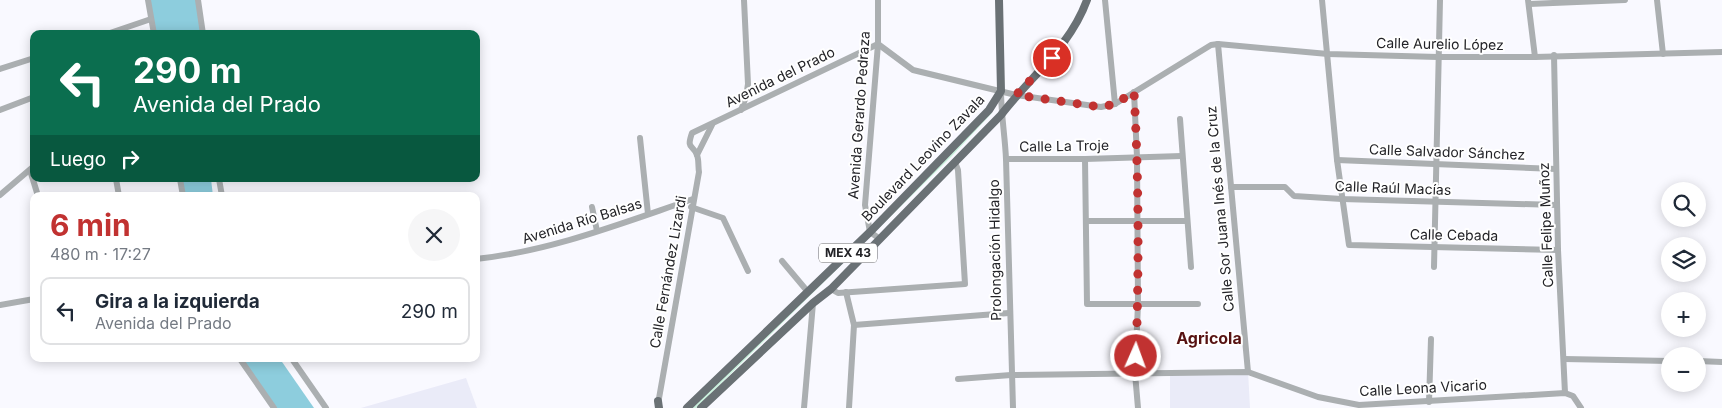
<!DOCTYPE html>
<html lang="es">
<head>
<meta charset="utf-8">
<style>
  body { margin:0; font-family:Inter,sans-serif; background:#f6f6f7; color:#1f2937; height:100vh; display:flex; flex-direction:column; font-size:19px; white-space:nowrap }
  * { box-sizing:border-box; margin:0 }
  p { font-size:16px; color:#747a83 }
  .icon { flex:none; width:28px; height:28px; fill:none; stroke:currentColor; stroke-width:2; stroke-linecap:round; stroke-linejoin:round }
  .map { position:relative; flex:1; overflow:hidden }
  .drawer { position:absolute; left:30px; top:192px; width:450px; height:170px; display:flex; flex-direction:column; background:#fff; border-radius:10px; box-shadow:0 2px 12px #0003 }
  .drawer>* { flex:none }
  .hud { position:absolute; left:30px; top:30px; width:450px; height:152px; border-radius:10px; box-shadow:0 2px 12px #0003; background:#0b6e4f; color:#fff; overflow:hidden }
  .tools { position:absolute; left:1661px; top:182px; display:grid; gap:10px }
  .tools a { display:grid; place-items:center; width:45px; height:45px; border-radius:50%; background:#fff; box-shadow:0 2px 12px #0003; font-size:25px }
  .pin { position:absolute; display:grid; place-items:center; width:42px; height:42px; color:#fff; margin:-21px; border:2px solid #fff; border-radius:50%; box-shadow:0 1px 5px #0007 }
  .me { position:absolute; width:55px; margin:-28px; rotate:2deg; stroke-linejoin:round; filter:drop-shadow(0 0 4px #0008) }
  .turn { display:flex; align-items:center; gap:18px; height:105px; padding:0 20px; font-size:22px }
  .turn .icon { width:65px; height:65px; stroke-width:2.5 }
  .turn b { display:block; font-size:35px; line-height:42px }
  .then { display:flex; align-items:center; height:48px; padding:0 20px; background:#0003; gap:10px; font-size:19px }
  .round { display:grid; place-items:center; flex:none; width:52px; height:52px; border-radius:26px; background:#f6f6f7 }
  .headline { display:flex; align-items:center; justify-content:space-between; height:85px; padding:0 20px }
  h1 { font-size:30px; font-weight:700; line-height:38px; color:#c13231 }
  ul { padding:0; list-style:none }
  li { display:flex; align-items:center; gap:15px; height:68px; margin:0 10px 8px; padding:0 10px; border:2px solid #e0e1e3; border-radius:10px }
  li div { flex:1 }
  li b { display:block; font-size:19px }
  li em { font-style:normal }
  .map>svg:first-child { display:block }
</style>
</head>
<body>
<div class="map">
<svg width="1722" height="408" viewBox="0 0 1722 408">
  <rect width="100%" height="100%" fill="#f9f9ff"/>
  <g fill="#eaebf8">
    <polygon points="1170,371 1248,371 1250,408 1170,408"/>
    <polygon points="466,378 477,408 361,408"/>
  </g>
  <polygon fill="#cbf2de" points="991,110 992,113 951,157 696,408 692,408"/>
  <g fill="#8dcddd">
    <polygon points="148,0 197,0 202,34 155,34"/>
    <polygon points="181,179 211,179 213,196 184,196"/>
    <polygon points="242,359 280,359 314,408 277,408"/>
  </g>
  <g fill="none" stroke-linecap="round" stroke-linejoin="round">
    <g stroke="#abafb1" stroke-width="6">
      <polyline points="148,0 154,34"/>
      <polyline points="198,0 203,34"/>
      <polyline points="878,0 878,44 865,205 870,232 880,239"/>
      <polyline points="1105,0 1115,104"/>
      <polyline points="1322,0 1337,160 1349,245 1558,250"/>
      <polyline points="1528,0 1535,57"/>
      <polyline points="1657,0 1663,54"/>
      <polyline points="1529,4 1625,0"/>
      <polyline points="107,34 151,19"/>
      <polyline points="878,44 913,70 1016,95 1101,107 1115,104 1211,45 1218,44 1328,54 1438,57 1535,57 1722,52"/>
      <polyline points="1218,44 1248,372"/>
      <polyline points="1554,55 1558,250 1565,393"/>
      <polyline points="0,69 34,58"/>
      <path d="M 1001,91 C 1001,114 1005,136 1006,159 L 1013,408"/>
      <polyline points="1134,92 1137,157 1138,304 1135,373 1138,408"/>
      <polyline points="0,110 34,97"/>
      <polyline points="741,110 746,97 748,84 744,0"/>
      <polyline points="1180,119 1191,267"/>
      <polyline points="640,138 648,214"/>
      <polyline points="697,155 712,125"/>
      <polyline points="1006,159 1085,159 1182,156"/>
      <polyline points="1085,159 1087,304 1198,304"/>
      <polyline points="1337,160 1556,169"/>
      <polyline points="30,170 38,196"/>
      <polyline points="116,179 119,196"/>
      <polyline points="180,179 183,196"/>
      <polyline points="219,179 222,196"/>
      <polyline points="1231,187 1285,187 1294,196 1342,199 1557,205"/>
      <polyline points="0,195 34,166"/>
      <polyline points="592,207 597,231"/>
      <polyline points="691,207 723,218 748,271"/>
      <polyline points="1086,221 1187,221"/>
      <path d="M 476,259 C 551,251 622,223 693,199"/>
      <polyline points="782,261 808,292"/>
      <polyline points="1434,267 1440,0"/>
      <polyline points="831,289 838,293 965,284 958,170 955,162"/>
      <polyline points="846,292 854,325 849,408"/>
      <polyline points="0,305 34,299"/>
      <polyline points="854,325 1009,313"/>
      <polyline points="240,359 274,408"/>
      <polyline points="292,359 326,408"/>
      <polyline points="1564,359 1670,361"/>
      <polyline points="1698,361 1722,362"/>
      <polyline points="958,379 1011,375 1248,372 1318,397 1359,405 1565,393 1573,396 1581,408"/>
      <polyline points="1429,402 1431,339"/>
      <path d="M 658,404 L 699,172 C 698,167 699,160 697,155 C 693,144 686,150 692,133 L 878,44"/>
      <polyline points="804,408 813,303"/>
    </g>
    <g stroke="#6a7175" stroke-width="8">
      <polyline points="658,401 659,408"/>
      <polyline points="687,408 870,232 989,110 1001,91 999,0"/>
      <path d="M 701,408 L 813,303 L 831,289 L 1001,115 C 1031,76 1070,47 1087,0"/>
    </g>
  </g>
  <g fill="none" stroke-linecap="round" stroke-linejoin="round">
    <path stroke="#c13231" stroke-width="9" stroke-dasharray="0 16.2" d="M 1052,58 L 1016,95 L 1101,107 L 1115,104 L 1134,92 C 1139,180 1139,268 1136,356"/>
  </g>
  <g text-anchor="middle" stroke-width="4" stroke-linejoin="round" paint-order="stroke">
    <rect fill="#fff" stroke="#656568" stroke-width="1" x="819" y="243.5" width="58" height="19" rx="4"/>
    <g font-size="12" font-weight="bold" fill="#232327">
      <text x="848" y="257">MEX 43</text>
    </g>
    <g font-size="14" fill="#232327" stroke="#fff">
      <text transform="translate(1440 44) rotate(1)" y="5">Calle Aurelio López</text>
      <text transform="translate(780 77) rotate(-26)" y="5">Avenida del Prado</text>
      <text transform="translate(859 115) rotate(-86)" y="5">Avenida Gerardo Pedraza</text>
      <text transform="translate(1064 146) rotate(-1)" y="5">Calle La Troje</text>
      <text transform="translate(1447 152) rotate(2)" y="5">Calle Salvador Sánchez</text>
      <text transform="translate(923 158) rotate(-46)" y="5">Boulevard Leovino Zavala</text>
      <text transform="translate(1393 188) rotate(2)" y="5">Calle Raúl Macías</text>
      <text transform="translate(1220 209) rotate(-95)" y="5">Calle Sor Juana Inés de la Cruz</text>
      <text transform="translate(582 221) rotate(-17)" y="5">Avenida Río Balsas</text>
      <text transform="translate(1546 225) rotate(-92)" y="5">Calle Felipe Muñoz</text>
      <text transform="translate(1454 235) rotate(1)" y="5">Calle Cebada</text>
      <text transform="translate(995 250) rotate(-91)" y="5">Prolongación Hidalgo</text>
      <text transform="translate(668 272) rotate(-80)" y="5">Calle Fernández Lizardi</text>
      <text transform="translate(1423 388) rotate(-3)" y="5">Calle Leona Vicario</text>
    </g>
    <g font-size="16" font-weight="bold" fill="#571211" stroke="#fff">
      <text x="1209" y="344">Agricola</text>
    </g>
  </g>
</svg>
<div class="tools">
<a><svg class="icon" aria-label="search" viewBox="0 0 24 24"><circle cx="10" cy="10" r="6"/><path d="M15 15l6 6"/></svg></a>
<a><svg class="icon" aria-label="layers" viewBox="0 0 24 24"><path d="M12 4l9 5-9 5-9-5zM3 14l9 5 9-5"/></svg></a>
<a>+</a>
<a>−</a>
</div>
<div class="pin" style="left:1052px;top:58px;background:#d93025"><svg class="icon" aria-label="arrive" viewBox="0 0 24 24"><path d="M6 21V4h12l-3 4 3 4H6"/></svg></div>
<svg class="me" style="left:1136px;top:356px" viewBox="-20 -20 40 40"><circle r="17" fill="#c13231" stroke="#fff" stroke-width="3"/><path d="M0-11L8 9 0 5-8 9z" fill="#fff"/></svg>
<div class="hud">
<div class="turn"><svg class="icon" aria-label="left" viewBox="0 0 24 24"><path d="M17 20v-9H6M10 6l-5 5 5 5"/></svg><div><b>290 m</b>Avenida del Prado</div></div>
<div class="then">Luego<svg class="icon" aria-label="right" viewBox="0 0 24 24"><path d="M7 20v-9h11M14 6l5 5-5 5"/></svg></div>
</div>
<section class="drawer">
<div class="headline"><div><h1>6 min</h1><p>480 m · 17:27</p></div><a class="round"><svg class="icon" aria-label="close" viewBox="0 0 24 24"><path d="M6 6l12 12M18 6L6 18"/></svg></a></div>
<ul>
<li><svg class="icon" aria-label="left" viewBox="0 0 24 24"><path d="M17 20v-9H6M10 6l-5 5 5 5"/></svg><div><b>Gira a la izquierda</b><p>Avenida del Prado</p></div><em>290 m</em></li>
</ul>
</section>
</div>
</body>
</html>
